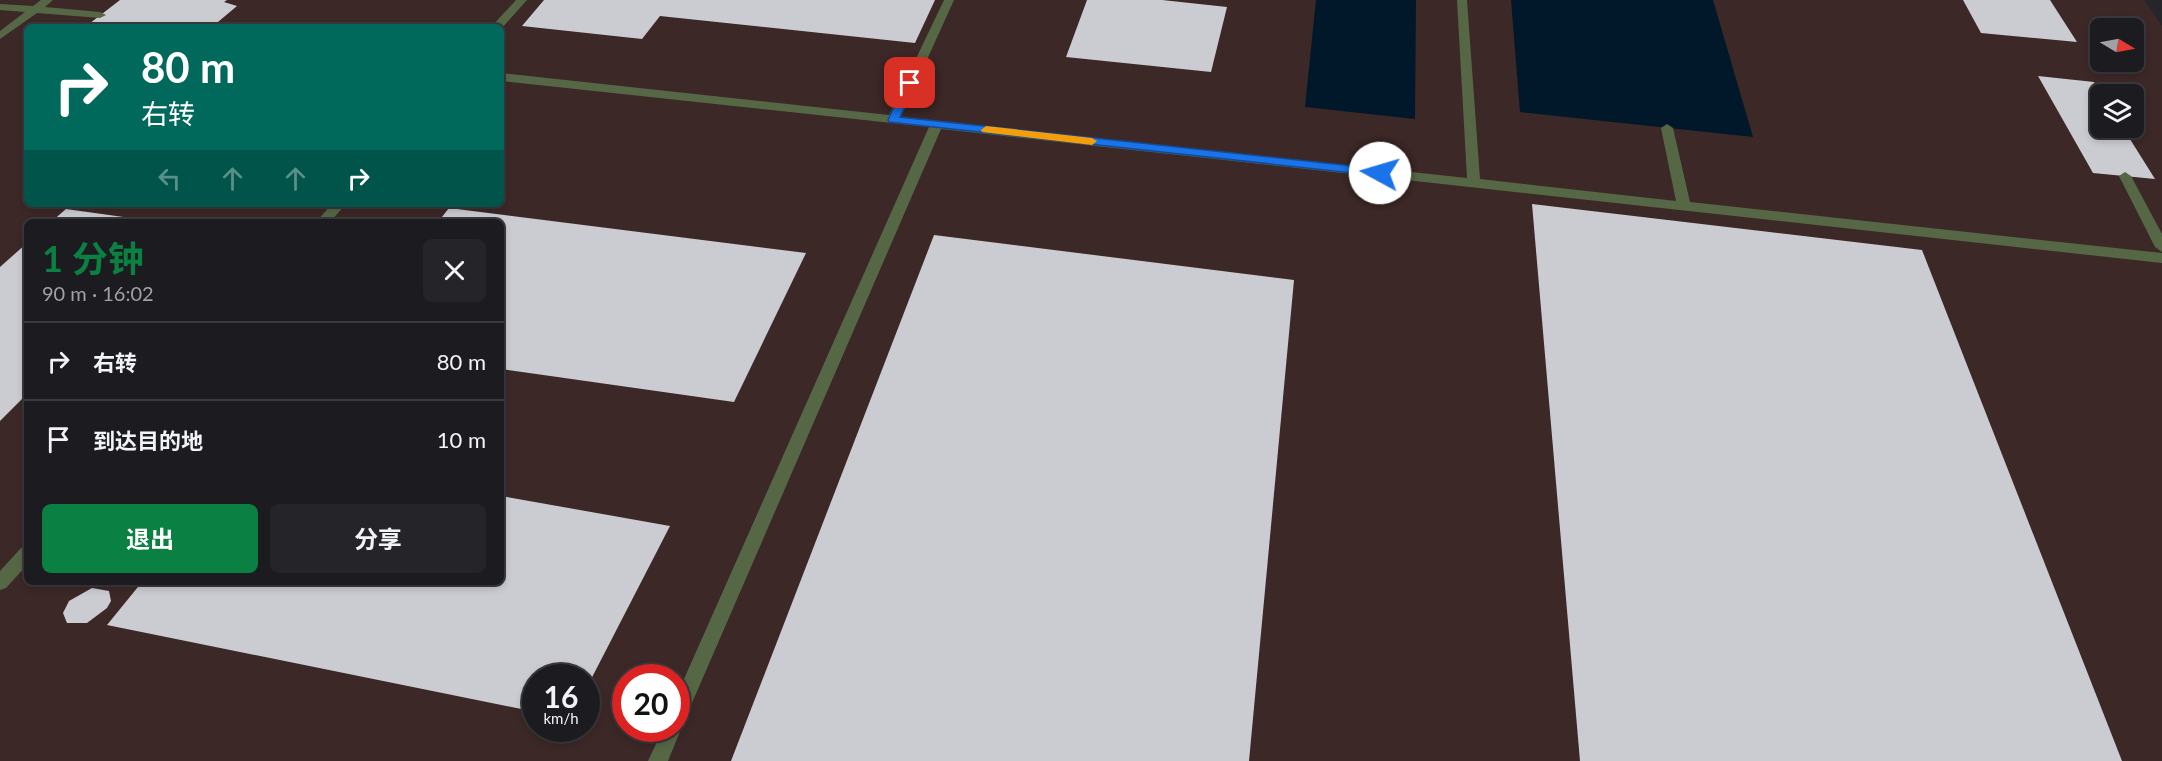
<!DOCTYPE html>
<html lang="zh">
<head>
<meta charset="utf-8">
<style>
  body { margin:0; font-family:Lato,"Noto Sans SC",sans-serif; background:#252529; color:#f1f3f6; height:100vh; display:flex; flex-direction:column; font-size:22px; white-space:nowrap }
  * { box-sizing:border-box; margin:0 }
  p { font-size:20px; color:#a0a1a5 }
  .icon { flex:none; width:33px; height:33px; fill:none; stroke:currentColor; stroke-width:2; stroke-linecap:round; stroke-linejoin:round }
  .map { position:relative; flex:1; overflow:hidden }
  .sheet { position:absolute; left:24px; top:219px; width:480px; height:366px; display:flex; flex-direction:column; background:#1c1c20; border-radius:9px; box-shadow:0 3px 9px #0003,0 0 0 2px #3a3a3e }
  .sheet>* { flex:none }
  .top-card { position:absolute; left:24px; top:24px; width:480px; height:183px; border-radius:9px; box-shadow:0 3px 9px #0003,0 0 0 2px #3a3a3e; background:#00695c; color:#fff; overflow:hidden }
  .needle { width:39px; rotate:100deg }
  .fabs { position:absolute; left:2090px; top:18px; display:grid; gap:12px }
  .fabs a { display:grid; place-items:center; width:54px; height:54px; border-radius:9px; background:#1c1c20; box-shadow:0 3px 9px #0003,0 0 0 2px #3a3a3e; font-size:30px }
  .speed { position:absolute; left:522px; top:664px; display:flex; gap:12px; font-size:30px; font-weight:700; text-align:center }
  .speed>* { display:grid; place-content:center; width:78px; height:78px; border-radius:50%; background:#1c1c20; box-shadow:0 3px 9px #0003,0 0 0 2px #3a3a3e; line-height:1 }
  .speed small { font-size:15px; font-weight:400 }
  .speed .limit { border:9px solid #d22; background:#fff; color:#111 }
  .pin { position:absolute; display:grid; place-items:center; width:51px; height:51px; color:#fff; margin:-26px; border-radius:12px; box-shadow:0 3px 9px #0006 }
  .me { position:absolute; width:66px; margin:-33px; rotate:276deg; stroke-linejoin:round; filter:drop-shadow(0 0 4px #0008) }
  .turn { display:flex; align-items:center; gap:21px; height:126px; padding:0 18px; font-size:27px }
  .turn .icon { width:78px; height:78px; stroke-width:2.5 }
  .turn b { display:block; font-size:42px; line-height:51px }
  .lanes { display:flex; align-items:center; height:57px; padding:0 18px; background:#0003; justify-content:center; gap:30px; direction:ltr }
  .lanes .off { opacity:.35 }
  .round { display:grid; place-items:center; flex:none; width:63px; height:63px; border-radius:9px; background:#252529 }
  .headline { display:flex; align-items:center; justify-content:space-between; height:102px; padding:0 18px }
  h1 { font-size:36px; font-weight:700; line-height:45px; color:#0b8043 }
  .button { display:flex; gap:12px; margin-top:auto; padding:12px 18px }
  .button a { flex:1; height:69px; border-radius:9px; background:#0b8043; color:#fff; font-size:24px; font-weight:700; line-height:69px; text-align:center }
  .button a+a { background:#252529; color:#f1f3f6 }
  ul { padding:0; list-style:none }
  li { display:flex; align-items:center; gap:18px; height:78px; padding:0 18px; border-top:2px solid #3a3a3e }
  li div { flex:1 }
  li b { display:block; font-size:22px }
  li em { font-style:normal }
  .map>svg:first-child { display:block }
</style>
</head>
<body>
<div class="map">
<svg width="2162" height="761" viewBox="0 0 2162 761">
  <rect width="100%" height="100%" fill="#26262a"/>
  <path fill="#3c2826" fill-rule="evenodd" d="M 0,0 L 2144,0 L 2162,26 L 2162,761 L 0,761 ZM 27,27 L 501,27 L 501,204 L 27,204 ZM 2100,28 L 2133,28 L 2133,62 L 2100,62 ZM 2100,94 L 2133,94 L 2133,128 L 2100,128 ZM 27,222 L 501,222 L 501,582 L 27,582 ZM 536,678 L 586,678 L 586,729 L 536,729 ZM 626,678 L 676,678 L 676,729 L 626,729 Z"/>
  <g fill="#001829">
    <polygon points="1316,0 1416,0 1415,119 1305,107"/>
    <polygon points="1511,0 1713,0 1753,137 1520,112"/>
  </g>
  <g fill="#cbccd1">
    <polygon points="120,0 227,0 224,2 237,6 212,27 85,27"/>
    <polygon points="544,0 935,0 915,43 660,16 642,39 522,26"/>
    <polygon points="1087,0 1162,0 1227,7 1211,72 1066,57"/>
    <polygon points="1963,0 2050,0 2077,42 1981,33"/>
    <polygon points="2038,76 2094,82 2102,94 2100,94 2100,128 2123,128 2155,179 2093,173"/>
    <polygon points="1532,204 1922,250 2122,761 1580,761"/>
    <polygon points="449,208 806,253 734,402 501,369 501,222 438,222"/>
    <polygon points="66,209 152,221 152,222 51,222"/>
    <polygon points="934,235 1294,280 1249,761 731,761"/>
    <polygon points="27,243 27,394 0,421 0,267"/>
    <polygon points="501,496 670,526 586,689 586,678 536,678 536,712 107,625 142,582 501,582"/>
    <polygon points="92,588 109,591 111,601 107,608 87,623 67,623 63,613 69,601"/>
  </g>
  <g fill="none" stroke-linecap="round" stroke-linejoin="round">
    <g fill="#566746" fill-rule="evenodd">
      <polygon points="41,0 53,0 45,7 100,12 106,15 100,18 37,13 0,39 0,31 25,12 0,10 0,4 33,6"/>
      <polygon points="516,0 527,0 501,29 501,27 491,27"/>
      <polygon points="944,0 954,0 901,117 1467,178 1457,0 1467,0 1480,179 1676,201 1661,128 1667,124 1673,128 1690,202 2162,253 2162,263 941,129 685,719 680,726 681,729 668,761 648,761 663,729 676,729 676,697 929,127 501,81 501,73 889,115"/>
      <polygon points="2125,172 2131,176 2162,234 2162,252 2155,247 2119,176"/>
      <polygon points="332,204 346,204 330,222 316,222"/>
      <polygon points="27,546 27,565 6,588 0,590 0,571 21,548"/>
    </g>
  </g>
  <polygon fill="#1a73e8" stroke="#114b97" stroke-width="1.5" points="910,79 916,83 900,117 1380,169 1386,173 1380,176 889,122 888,120 905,83"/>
  <polygon fill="#f59e0b" points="986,126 1092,138 1097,141 1092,145 982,132 981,130"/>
</svg>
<div class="fabs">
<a><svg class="needle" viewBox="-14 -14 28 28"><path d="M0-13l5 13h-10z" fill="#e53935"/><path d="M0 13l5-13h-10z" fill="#a0a1a5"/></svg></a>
<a><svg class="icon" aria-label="layers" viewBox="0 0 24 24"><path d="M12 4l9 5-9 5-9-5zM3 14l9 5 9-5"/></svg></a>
</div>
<div class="speed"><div>16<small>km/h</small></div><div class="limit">20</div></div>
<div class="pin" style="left:910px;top:83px;background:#d93025"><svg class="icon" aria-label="arrive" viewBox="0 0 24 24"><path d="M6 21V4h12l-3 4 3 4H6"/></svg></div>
<svg class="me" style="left:1380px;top:173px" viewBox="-20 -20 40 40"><circle r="19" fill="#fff"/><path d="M0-13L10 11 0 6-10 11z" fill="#1a73e8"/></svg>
<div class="top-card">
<div class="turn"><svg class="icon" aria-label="right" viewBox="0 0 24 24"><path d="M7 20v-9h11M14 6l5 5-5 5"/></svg><div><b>80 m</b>右转</div></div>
<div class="lanes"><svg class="icon off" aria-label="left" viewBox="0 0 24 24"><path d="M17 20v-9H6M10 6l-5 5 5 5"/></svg><svg class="icon off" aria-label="ahead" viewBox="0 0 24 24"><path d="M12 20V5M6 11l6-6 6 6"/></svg><svg class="icon off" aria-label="ahead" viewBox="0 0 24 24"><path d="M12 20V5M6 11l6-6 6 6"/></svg><svg class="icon" aria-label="right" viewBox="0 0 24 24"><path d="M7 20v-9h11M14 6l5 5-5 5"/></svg></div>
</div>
<section class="sheet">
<div class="headline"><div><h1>1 分钟</h1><p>90 m · 16:02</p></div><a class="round"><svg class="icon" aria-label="close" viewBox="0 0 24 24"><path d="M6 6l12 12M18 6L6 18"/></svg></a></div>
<ul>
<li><svg class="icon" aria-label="right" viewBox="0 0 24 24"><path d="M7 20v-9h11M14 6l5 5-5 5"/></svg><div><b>右转</b></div><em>80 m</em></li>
<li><svg class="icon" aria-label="arrive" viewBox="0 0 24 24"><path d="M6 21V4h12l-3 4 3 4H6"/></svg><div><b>到达目的地</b></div><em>10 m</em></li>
</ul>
<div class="button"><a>退出</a><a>分享</a></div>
</section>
</div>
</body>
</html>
